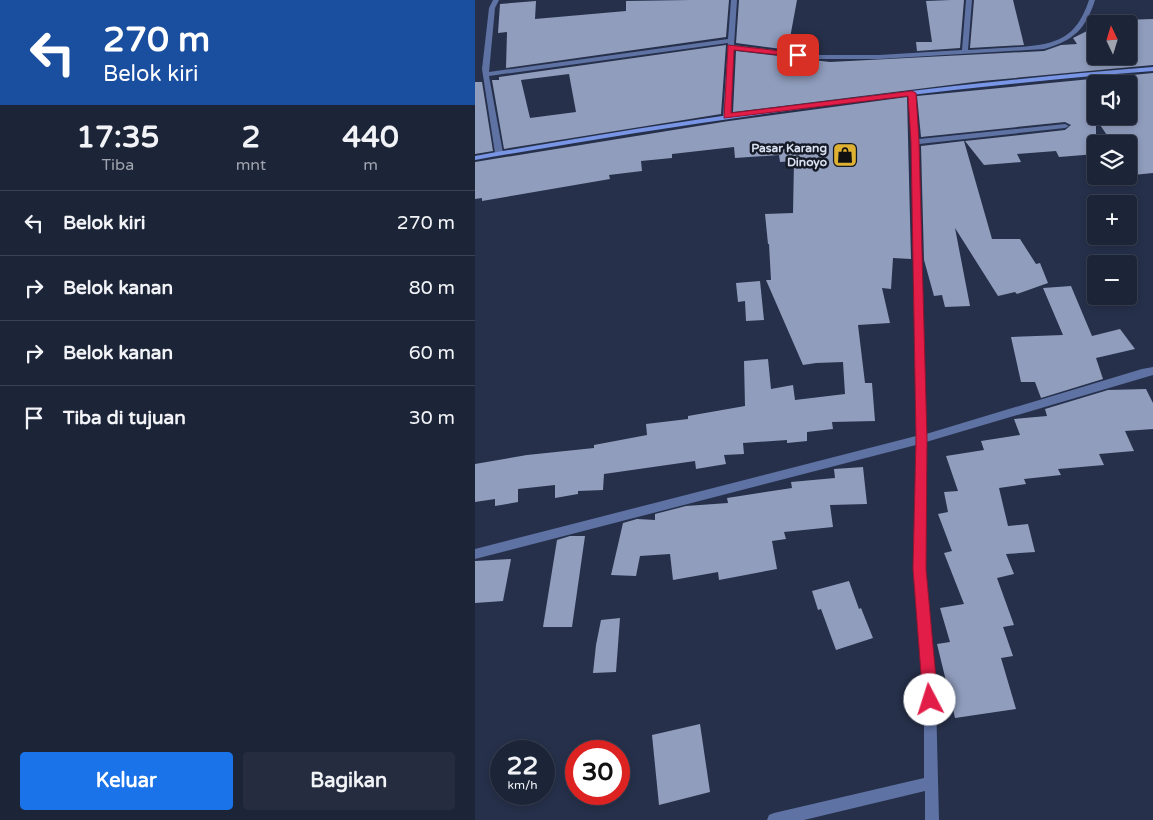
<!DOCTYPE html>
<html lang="id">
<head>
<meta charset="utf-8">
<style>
  body { margin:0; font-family:"Varela Round",sans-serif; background:#252c40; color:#f1f3f6; height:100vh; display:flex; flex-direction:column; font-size:19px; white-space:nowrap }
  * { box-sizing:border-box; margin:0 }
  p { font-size:16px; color:#a0a4ae }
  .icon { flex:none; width:28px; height:28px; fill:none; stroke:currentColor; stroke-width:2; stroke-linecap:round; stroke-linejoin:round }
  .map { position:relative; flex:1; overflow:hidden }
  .panel { display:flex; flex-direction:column; background:#1c2438; width:475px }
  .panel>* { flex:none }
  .top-card { background:#1a4fa0; color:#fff; overflow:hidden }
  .needle { width:32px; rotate:356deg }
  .buttons { position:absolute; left:612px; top:15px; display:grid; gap:10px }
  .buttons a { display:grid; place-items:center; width:50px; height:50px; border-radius:5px; background:#1c2438; box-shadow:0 2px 8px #0003,0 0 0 1px #3a4153; font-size:25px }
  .speed { position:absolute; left:15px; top:740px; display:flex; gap:10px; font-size:25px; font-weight:700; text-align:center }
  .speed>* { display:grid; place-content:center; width:65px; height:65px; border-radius:50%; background:#1c2438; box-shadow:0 2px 8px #0003,0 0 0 1px #3a4153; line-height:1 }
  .speed small { font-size:12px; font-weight:400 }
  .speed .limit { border:8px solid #d22; background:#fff; color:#111 }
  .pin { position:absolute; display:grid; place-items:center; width:42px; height:42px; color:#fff; margin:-21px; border-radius:10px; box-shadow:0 2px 8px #0006 }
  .me { position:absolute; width:55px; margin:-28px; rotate:355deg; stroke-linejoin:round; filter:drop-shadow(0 0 4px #0008) }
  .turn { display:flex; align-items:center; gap:18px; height:105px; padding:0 20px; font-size:22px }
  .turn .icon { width:65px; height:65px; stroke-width:2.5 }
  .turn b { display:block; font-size:35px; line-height:42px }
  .eta { display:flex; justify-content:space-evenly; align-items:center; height:85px; text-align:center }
  .eta b { font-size:30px; font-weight:700; line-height:35px }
  .primary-button { display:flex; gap:10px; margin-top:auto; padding:10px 20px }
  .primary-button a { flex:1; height:58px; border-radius:5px; background:#1a73e8; color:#fff; font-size:20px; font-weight:700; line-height:58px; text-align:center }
  .primary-button a+a { background:#252c40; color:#f1f3f6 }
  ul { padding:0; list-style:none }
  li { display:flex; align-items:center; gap:15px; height:65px; padding:0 20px; border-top:1px solid #3a4153 }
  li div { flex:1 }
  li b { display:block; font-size:19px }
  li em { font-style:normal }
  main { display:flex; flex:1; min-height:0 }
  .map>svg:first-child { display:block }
</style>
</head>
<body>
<main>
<section class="panel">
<div class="top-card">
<div class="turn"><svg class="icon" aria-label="left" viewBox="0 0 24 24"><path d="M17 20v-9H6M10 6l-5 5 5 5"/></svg><div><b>270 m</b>Belok kiri</div></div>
</div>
<div class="eta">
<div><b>17:35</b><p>Tiba</p></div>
<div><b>2</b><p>mnt</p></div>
<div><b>440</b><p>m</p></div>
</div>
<ul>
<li><svg class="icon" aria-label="left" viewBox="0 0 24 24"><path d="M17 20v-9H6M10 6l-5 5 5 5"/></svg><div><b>Belok kiri</b></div><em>270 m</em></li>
<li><svg class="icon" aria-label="right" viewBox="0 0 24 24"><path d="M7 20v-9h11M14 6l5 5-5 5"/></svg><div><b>Belok kanan</b></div><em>80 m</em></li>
<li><svg class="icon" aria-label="right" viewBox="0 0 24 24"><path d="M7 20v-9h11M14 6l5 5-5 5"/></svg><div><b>Belok kanan</b></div><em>60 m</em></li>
<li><svg class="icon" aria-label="arrive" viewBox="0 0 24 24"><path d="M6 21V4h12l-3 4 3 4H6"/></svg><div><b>Tiba di tujuan</b></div><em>30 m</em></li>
</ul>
<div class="primary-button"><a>Keluar</a><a>Bagikan</a></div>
</section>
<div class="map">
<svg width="678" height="820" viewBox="0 0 678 820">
  <rect width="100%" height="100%" fill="#26304a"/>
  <g fill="#909dbd" fill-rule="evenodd">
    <polygon points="215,0 254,0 251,37 31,68 32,32 23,33 25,4 61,1 60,19 151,11 151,1"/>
    <polygon points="264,0 322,0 315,38 334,36 338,53 261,43"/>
    <polygon points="476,0 489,0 485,48 442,51 441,42 457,42 451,1"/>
    <polygon points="499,0 538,0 549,45 495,48"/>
    <path d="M 678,19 L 678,65 L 507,81 L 258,112 L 261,51 L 355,62 L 569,51 L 586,45 L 602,44 L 598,38 L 614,30 L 616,21 ZM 621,24 L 654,24 L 654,56 L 621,56 Z"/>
    <path d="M 251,45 L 246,114 L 29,149 L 17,80 L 24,80 L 24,77 ZM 94,74 L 101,112 L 55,118 L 46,80 Z"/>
    <path d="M 678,73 L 678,173 L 658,175 L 654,168 L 654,144 L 638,144 L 621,119 L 621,154 L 584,157 L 581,151 L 542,154 L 546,162 L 509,165 L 490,141 L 590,130 L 596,125 L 590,122 L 446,137 L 442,96 ZM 621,84 L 654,84 L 654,116 L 621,116 Z"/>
    <polygon points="0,82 7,82 18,151 0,154"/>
    <polygon points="432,97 436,259 418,258 416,289 407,288 415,323 383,325 390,383 397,383 400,421 357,422 358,429 332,432 332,441 312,443 312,440 268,443 269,454 249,455 251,464 221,469 220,461 129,474 128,490 103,491 103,494 80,498 80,485 43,489 43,502 20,506 20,499 0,502 0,464 52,455 119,448 119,445 172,435 171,424 213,419 213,416 270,406 269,361 293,359 296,389 318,385 320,400 370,394 368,362 341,363 328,365 291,280 296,280 294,244 293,244 290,214 318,213 319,161 305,162 304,155 260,158 259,147 197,154 197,158 166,161 167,171 134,175 135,179 7,201 7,198 0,199 0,162 254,121"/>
    <polygon points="489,141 517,239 545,239 561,264 565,263 573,283 542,294 540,292 523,296 480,228 495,306 470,307 467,295 459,296 449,260 446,146"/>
    <polygon points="285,281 289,320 271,321 270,301 263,302 261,283"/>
    <polygon points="596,286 617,336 645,329 660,349 621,358 628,379 566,398 560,382 546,382 536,337 588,335 568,288"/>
    <polygon points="671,389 678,403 678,429 650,431 659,451 624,454 629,465 583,469 586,475 549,479 551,484 524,488 533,526 553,524 560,552 531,554 539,574 522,578 539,625 528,627 538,656 526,658 541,709 480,718 462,644 475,642 465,608 489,604 469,553 477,551 463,514 473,512 469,492 483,491 471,456 509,450 506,441 545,435 539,419 572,416 570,409 633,390"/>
    <polygon points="388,467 392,504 355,505 358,527 309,532 311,539 297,541 302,569 244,580 243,572 198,580 195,554 165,556 161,576 136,575 148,523 162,519 180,520 180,514 211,506 253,503 252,498 317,488 316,482 360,478 359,469"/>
    <polygon points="95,536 110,536 97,627 68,627 82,540"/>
    <polygon points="36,559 28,601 0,603 0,561"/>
    <polygon points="374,581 384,609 386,608 398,638 361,650 346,609 343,610 337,591"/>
    <polygon points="145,618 141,672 118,673 121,645 126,620"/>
    <polygon points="225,724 235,792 184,805 177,735"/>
  </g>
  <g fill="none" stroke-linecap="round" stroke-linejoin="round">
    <g fill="#5f72a4" fill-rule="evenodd">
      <path d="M 18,0 L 24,0 L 20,8 L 14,72 L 253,39 L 256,0 L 262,0 L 259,45 L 340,55 L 404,55 L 487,50 L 491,0 L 497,0 L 493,50 C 510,49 527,48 544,47 C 582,44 601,39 614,0 L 620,0 C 611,29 598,41 569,49 L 404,59 L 340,59 L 259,49 L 256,116 L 252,118 L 248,116 L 253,43 L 14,76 L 28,153 L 24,155 L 20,153 L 7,69 L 14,8 Z"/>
      <polygon points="437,91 440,93 444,139 590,124 594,126 590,128 444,144 451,434 667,369 678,367 678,375 451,442 450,569 461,700 464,820 450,820 450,791 329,820 292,820 294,815 299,813 449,778 449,700 438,569 441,445 0,559 0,549 441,436 436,142 434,93"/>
    </g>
    <path fill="#7995e5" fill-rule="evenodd" d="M 678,67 L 678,71 C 450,89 225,120 0,160 L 0,156 C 225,116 450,85 678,67 Z"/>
  </g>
  <polygon fill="#e11d48" stroke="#92132f" points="253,45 323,53 327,55 323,57 259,50 256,113 437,91 441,93 444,142 452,439 451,569 463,700 460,705 455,707 450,705 448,700 438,569 441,439 436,142 433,96 249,118"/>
  <defs>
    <symbol id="shop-square" viewBox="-11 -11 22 22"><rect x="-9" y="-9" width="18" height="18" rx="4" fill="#deb133" stroke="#141925"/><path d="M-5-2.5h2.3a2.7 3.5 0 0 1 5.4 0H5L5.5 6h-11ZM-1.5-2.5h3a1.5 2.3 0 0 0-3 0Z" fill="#111"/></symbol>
  </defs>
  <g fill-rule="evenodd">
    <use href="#shop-square" x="356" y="141" width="28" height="28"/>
  </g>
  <g text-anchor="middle" stroke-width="5" stroke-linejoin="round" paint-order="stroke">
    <g font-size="12" font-weight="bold" fill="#dae1f2" stroke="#141925" text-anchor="end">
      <text x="352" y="152">Pasar Karang<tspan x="352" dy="14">Dinoyo</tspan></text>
    </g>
  </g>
</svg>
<div class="buttons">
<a><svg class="needle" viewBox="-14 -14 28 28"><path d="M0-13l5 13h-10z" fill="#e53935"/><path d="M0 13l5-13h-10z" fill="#a0a4ae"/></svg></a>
<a><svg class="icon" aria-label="sound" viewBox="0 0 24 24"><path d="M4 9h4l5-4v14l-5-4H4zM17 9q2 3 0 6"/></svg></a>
<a><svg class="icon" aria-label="layers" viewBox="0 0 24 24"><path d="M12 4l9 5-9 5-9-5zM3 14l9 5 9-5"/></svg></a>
<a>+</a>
<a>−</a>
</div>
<div class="speed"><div>22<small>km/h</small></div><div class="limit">30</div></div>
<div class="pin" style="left:323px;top:55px;background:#d93025"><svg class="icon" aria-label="arrive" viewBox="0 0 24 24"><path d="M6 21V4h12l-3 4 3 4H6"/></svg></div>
<svg class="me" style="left:455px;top:700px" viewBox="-20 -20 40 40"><circle r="19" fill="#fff"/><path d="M0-13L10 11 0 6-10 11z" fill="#e11d48"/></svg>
</div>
</main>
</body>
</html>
